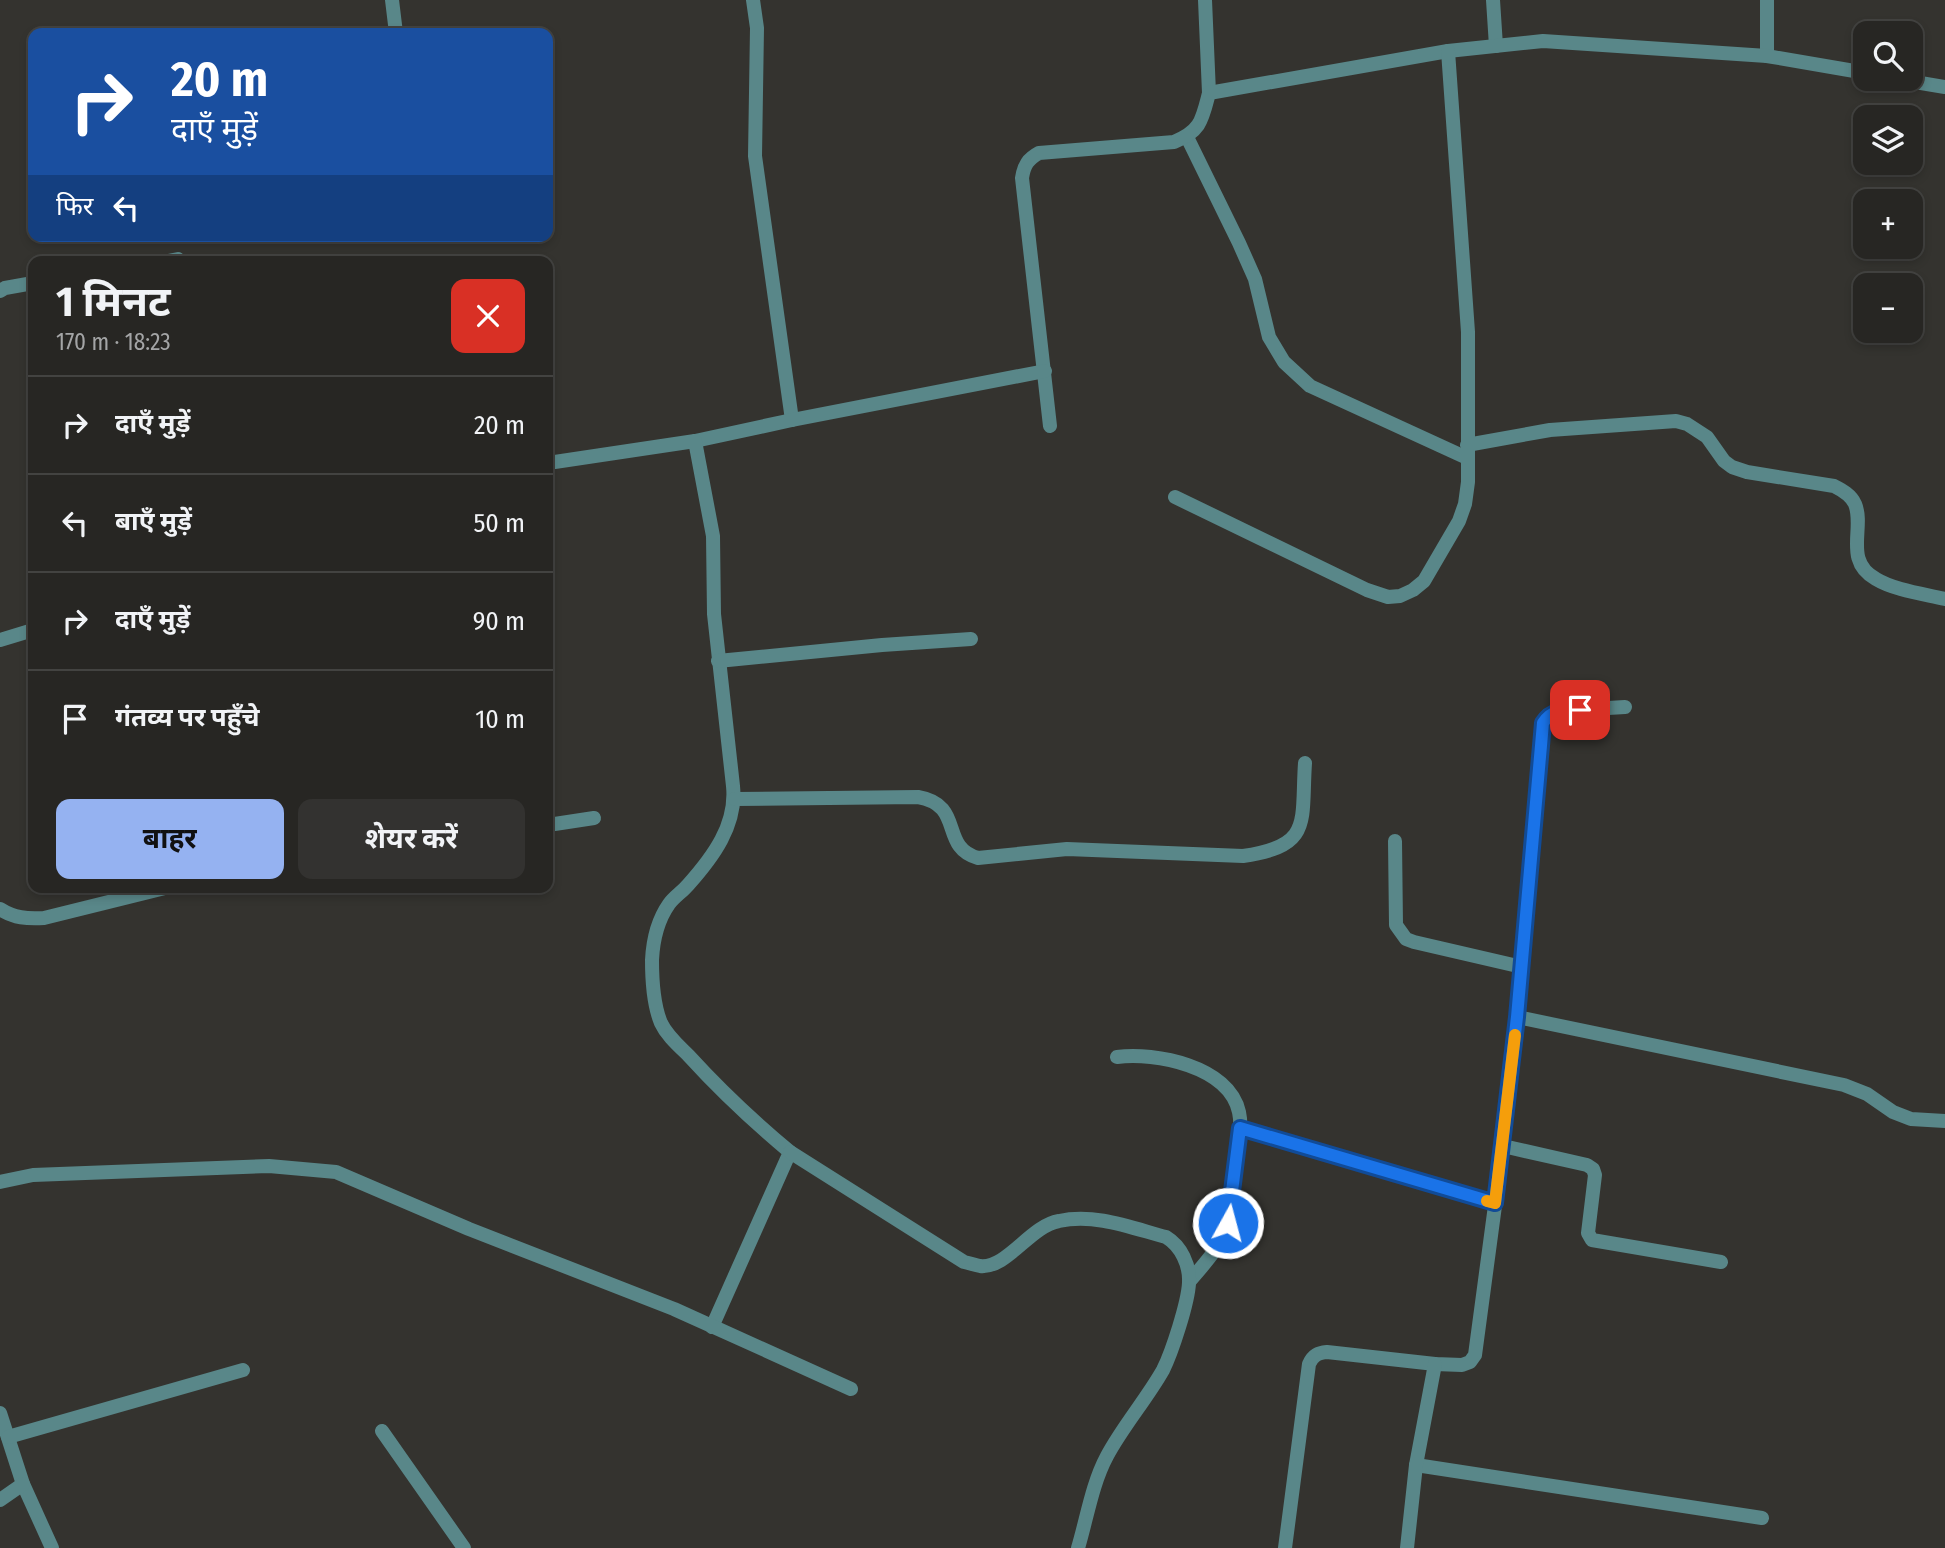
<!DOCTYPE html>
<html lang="hi">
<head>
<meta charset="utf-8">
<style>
  body { margin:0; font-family:"Fira Sans Condensed","Noto Sans Devanagari",sans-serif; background:#333230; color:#f1f3f6; height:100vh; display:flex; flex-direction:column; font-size:26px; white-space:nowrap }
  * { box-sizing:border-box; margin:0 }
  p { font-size:23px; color:#a4a5a6 }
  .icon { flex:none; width:38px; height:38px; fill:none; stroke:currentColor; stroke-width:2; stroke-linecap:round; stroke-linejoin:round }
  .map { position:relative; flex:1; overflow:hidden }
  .details { position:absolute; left:28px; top:256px; width:525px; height:637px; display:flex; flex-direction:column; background:#272623; border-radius:14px; box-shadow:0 4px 10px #0003,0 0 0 2px #434341 }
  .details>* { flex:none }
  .hud { position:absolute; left:28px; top:28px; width:525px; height:214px; border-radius:14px; box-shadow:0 4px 10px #0003,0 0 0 2px #434341; background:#1a4fa0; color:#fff; overflow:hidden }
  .buttons { position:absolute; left:1853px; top:21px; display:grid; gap:14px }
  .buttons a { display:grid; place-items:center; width:70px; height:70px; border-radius:14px; background:#272623; box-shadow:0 4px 10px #0003,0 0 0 2px #434341; font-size:35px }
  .pin { position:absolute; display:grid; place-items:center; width:60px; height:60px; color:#fff; margin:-30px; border-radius:14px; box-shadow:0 4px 10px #0006 }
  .me { position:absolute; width:77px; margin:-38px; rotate:7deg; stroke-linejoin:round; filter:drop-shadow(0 0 5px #0008) }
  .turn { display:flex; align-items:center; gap:24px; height:147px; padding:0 28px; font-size:32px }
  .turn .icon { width:91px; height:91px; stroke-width:2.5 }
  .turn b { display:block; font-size:49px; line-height:60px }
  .then { display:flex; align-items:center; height:66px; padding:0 28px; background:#0003; gap:14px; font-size:26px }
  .round { display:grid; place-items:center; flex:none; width:74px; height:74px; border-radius:14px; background:#333230 }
  .headline { display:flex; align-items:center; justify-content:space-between; height:119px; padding:0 28px }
  h1 { font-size:42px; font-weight:700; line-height:52px }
  .action { display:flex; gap:14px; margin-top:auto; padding:14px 28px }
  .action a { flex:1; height:80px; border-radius:14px; background:#95b2f1; color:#111; font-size:28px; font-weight:700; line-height:80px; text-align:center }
  .action a+a { background:#333230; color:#f1f3f6 }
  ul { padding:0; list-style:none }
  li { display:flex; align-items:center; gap:21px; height:98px; padding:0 28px; border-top:2px solid #434341 }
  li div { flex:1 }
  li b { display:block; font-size:26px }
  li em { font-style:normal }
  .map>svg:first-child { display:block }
</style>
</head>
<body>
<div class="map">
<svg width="1945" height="1548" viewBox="0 0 1945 1548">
  <rect width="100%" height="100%" fill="#34332f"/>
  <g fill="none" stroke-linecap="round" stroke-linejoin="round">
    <g stroke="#598789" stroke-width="14">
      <polyline points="392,0 396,33"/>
      <polyline points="753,0 757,28 755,156 792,420"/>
      <polyline points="1205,0 1209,93"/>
      <polyline points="1493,0 1496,46"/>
      <polyline points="1767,0 1767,56"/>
      <polyline points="1897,79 1945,87"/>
      <polyline points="1187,137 1239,243 1255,279 1269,337 1284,362 1310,386 1467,458"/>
      <polyline points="168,261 178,259"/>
      <polyline points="0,291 5,288 33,283"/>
      <path d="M 1050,426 L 1022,178 C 1024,165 1028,159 1039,153 L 1174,142 C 1201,131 1202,120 1209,93 L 1448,51 L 1543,41 L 1767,56 L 1866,73"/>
      <polyline points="695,441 792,420 1045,371"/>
      <path d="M 1467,445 L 1550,430 L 1676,421 L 1687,424 L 1707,437 L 1724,461 L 1732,467 L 1747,472 L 1834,486 C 1842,490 1851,495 1855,504 C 1865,528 1843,561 1876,579 C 1894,590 1924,594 1945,599"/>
      <path d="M 548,463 L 695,441 L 713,536 L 714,614 L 733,786 C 737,825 713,857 688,885 C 682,892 674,897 669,904 C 657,921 653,940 652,960 C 652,980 653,1004 661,1023 C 667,1036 679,1046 689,1056 C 720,1090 754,1122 790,1152 L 712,1327"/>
      <polyline points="1175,497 1367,590 1388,597 1400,596 1413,590 1424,581 1459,521 1465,504 1468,482 1468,332 1448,51"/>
      <polyline points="0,640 33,630"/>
      <polyline points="718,661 882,645 971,639"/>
      <path d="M 735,799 L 918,797 C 965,805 939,847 978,858 L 1067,849 L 1243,856 C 1313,846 1301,822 1305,763"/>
      <polyline points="548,825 594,818"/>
      <polyline points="1395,841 1396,925 1406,939 1414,942 1522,967"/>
      <path d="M 0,909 C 14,918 27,919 44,918 L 169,887"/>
      <polyline points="1517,1017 1844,1085 1867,1094 1893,1112 1911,1119 1945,1121"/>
      <path d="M 1117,1057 C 1155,1052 1229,1066 1239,1112 C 1243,1130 1237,1153 1235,1171 C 1233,1188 1233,1208 1228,1224 C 1221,1247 1204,1264 1189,1282"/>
      <polyline points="1240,1128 1495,1203"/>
      <polyline points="1503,1146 1587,1165 1593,1169 1595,1175 1588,1233 1592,1240 1721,1262"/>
      <path d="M 790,1152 L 964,1262 C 969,1263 975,1265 980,1266 C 1007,1269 1030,1226 1059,1221 C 1095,1213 1132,1228 1166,1237 C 1181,1246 1190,1265 1189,1283 C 1188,1303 1172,1352 1163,1370 C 1146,1400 1123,1426 1107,1456 C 1092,1484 1087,1518 1078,1548"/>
      <polyline points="0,1182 33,1175 269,1166 336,1172 469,1229 674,1309 851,1389"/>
      <polyline points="0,1413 23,1484 52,1548"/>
      <polyline points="382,1431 464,1548"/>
      <polyline points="8,1437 243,1370"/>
      <polyline points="1416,1465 1762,1518"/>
      <polyline points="0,1500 23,1484"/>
      <path d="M 1285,1548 L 1309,1364 C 1313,1355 1318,1353 1327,1352 L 1435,1364 L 1462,1365 L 1470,1362 L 1475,1355 L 1503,1146 L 1517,1017 L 1543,724 L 1548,715 L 1558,711 L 1625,707"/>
      <polyline points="1407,1548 1416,1465 1435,1364"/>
    </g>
  </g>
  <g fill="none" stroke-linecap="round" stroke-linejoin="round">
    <defs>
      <path id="route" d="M 1228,1223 L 1240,1128 L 1495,1203 L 1517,1017 L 1543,723 C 1552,709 1565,710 1580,710"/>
    </defs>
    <use href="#route" stroke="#114b97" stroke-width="18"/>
    <use href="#route" stroke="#1a73e8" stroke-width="12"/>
    <polyline stroke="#f59e0b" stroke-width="12" points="1487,1201 1495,1203 1515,1035"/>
  </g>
</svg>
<div class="buttons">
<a><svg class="icon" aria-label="search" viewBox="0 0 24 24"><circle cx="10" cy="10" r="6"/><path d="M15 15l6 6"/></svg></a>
<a><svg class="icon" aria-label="layers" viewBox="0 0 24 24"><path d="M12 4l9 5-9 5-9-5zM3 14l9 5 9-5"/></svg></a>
<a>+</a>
<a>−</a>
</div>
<div class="pin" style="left:1580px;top:710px;background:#d93025"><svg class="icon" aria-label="arrive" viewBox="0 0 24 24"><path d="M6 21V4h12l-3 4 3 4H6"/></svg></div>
<svg class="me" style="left:1228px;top:1223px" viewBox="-20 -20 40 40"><circle r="17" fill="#1a73e8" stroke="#fff" stroke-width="3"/><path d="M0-11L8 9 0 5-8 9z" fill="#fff"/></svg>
<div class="hud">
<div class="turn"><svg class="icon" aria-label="right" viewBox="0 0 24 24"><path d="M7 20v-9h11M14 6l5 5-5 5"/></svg><div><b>20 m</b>दाएँ मुड़ें</div></div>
<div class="then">फिर<svg class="icon" aria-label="left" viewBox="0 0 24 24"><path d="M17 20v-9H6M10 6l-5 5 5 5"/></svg></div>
</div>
<section class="details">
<div class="headline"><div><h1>1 मिनट</h1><p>170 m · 18:23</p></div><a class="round" style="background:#d93025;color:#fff"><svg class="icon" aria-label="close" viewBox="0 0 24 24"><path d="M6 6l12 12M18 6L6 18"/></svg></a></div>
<ul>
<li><svg class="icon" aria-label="right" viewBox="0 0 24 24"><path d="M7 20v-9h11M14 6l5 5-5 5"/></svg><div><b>दाएँ मुड़ें</b></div><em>20 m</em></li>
<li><svg class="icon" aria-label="left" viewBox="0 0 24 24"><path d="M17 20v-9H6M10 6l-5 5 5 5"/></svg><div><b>बाएँ मुड़ें</b></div><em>50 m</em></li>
<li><svg class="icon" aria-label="right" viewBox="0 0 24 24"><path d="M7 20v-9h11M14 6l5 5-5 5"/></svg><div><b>दाएँ मुड़ें</b></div><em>90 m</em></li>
<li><svg class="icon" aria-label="arrive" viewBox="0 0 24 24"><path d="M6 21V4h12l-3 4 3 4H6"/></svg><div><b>गंतव्य पर पहुँचे</b></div><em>10 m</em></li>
</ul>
<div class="action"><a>बाहर</a><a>शेयर करें</a></div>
</section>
</div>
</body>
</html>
